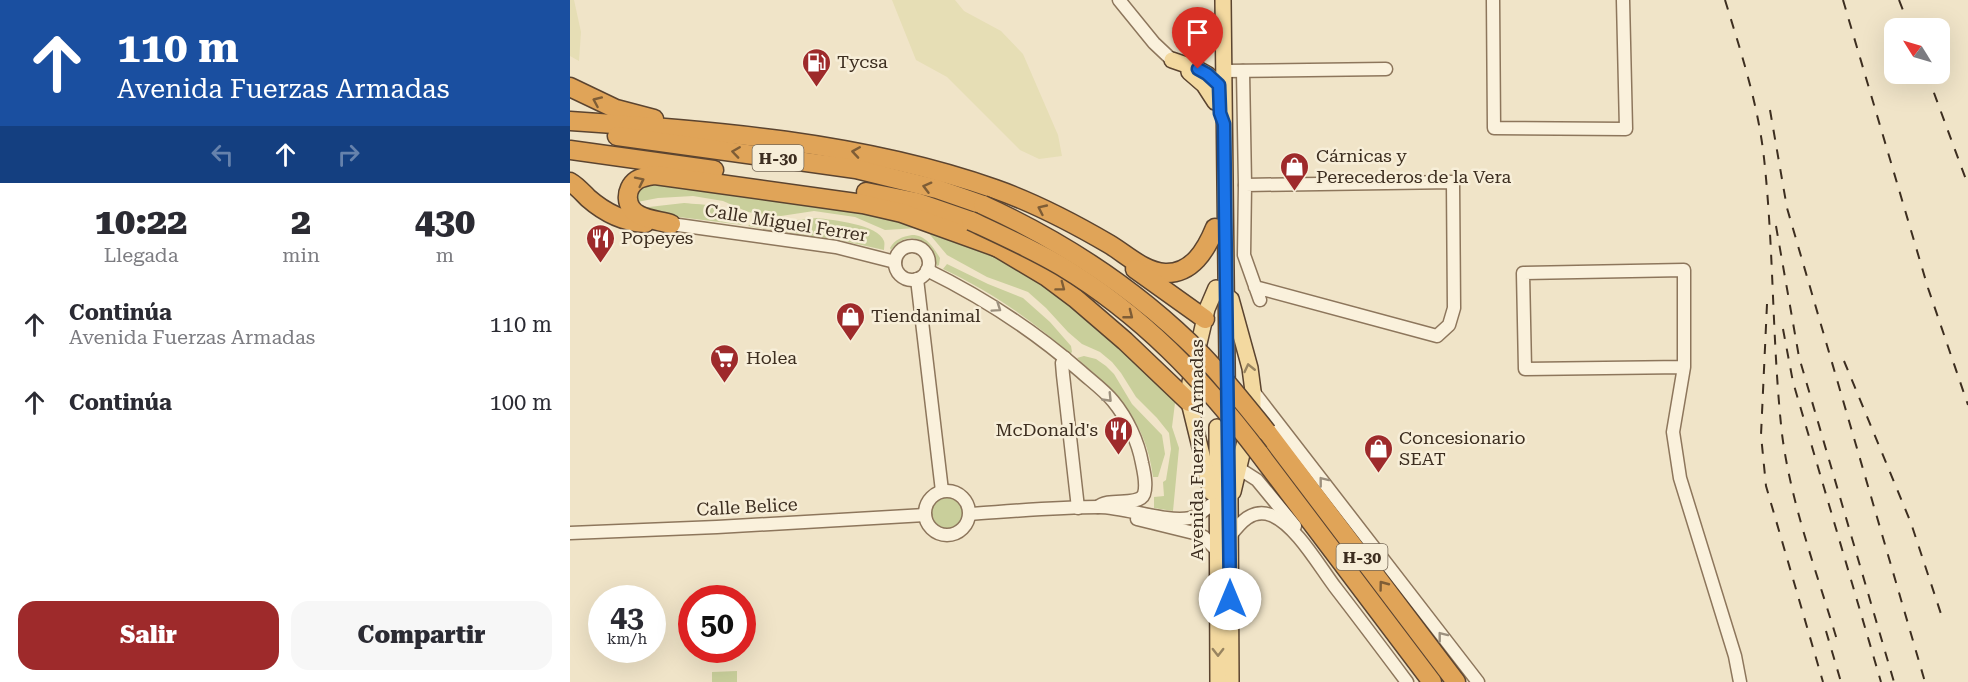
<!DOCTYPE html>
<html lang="es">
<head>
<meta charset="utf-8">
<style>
  body { margin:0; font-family:"Roboto Serif",serif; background:#f7f7f7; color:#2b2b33; height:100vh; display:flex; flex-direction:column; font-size:22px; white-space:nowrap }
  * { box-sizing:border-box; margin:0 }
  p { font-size:20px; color:#7c7c81 }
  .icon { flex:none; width:33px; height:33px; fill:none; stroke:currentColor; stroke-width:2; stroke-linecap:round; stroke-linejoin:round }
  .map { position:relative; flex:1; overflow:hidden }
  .sheet { display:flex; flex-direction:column; background:#fff; width:570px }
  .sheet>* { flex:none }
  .banner { background:#1a4fa0; color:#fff; overflow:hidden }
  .needle { width:39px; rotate:307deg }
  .fabs { position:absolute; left:1314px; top:18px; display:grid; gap:12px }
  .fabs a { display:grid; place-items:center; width:66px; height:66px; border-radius:12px; background:#fff; box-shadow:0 6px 24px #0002; font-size:30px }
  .speed { position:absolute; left:18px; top:585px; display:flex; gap:12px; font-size:30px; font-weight:700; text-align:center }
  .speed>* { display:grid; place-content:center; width:78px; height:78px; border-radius:50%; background:#fff; box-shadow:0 6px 24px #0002; line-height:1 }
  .speed small { font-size:15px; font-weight:400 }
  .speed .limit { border:9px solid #d22; background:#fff; color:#111 }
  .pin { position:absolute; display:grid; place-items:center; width:51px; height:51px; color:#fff; margin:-62px -26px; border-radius:50% 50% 50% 0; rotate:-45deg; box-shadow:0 0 6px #0007 }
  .pin .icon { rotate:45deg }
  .me { position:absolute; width:66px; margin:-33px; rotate:0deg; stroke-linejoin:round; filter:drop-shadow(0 0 4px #0008) }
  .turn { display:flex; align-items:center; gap:21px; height:126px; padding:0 18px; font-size:27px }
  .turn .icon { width:78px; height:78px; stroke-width:2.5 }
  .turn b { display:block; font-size:42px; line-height:51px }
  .lanes { display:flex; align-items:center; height:57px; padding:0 18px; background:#0003; justify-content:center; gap:30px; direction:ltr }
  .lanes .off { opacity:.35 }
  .eta { display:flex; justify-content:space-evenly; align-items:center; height:102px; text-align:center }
  .eta b { font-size:36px; font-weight:800; line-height:42px }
  .cta { display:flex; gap:12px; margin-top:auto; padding:12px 18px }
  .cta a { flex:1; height:69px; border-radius:18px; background:#9e2a2b; color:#fff; font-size:24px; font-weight:800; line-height:69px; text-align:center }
  .cta a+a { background:#f7f7f7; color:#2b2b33 }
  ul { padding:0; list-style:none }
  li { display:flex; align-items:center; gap:18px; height:78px; padding:0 18px }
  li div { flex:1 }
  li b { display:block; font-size:22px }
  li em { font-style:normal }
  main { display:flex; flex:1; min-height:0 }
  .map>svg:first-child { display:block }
</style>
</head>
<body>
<main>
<section class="sheet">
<div class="banner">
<div class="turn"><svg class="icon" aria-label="ahead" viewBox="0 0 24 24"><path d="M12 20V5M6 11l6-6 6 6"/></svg><div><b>110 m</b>Avenida Fuerzas Armadas</div></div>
<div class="lanes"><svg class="icon off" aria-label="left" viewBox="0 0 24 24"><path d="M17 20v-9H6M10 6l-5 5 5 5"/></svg><svg class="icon" aria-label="ahead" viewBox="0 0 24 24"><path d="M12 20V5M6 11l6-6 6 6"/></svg><svg class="icon off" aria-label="right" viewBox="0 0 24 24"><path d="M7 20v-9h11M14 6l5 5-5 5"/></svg></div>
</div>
<div class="eta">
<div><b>10:22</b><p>Llegada</p></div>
<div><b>2</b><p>min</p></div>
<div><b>430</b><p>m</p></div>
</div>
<ul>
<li><svg class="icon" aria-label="ahead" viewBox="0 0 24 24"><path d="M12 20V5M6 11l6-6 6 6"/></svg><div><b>Continúa</b><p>Avenida Fuerzas Armadas</p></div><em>110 m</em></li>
<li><svg class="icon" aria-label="ahead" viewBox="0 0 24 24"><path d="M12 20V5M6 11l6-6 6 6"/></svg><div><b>Continúa</b></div><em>100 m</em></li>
</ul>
<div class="cta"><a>Salir</a><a>Compartir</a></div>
</section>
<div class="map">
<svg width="1398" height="682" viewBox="0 0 1398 682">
  <rect width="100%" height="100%" fill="#f0e4c8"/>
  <g fill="#e6deb5">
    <polygon points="0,0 4,0 11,32 9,61 0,56"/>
    <polygon points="322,0 385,0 394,11 431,31 453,54 488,135 492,156 469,159 450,150 377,77 346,60"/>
  </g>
  <g fill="#c9cf9b">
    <polygon points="82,180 309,212 437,260 495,300 538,336 585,379 605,403 602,427 609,448 603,511 584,508 584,497 594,496 593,482 596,480 601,449 599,433 587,418 566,397 551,373 542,362 530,352 512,344 498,332 476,308 458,292 417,277 377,255 356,230 348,228 315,230 285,217 244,211 211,216 194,215 178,212 153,201 123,196 88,198 62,203 64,190"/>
    <path d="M 114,203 C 133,205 166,204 173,225 L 85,214 L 70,208 Z"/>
    <path d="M 247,218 C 262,220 308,224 314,241 C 315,244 314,247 314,250 L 269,240 L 178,226 L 183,222 L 208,222 Z"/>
    <path d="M 342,235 C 356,235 363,247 370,258 L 369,265 L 367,266 C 360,242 340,226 321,250 L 320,248 C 325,239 332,237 342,235 Z"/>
    <path d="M 377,264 L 418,284 L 453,298 L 480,322 L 501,346 L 502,352 L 500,354 C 462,320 420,291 373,269 Z"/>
    <path d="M 514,356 L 526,359 L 536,366 L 544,374 L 562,404 L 592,435 L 595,454 L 588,477 L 583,477 C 576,420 547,394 507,358 Z"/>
    <circle cx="376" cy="513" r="17"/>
    <polygon points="167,671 167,682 142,682 142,672"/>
  </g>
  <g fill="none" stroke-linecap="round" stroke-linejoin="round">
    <defs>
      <g id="minor">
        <polyline points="549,0 584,43 602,60"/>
        <polyline points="923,0 924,128 1056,129 1053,0"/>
        <polyline points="654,71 816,69"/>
        <polyline points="673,71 675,185"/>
        <polyline points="101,224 266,247 325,262"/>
        <circle cx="342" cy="263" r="17"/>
        <path d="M 357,270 C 412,297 463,330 509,370 C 520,380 534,390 543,401 C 557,418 568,441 572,463 C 574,472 577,485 574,494 C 569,507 538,497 528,507"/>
        <polyline points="347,279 372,491"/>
        <polyline points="685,287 867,336 879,325 884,308 883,182 675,185 674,255 690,300"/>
        <polyline points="495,358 492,363 493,375 508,508"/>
        <polyline points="1114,367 1114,270 953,273 955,369 1114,367 1103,432 1110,478 1165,656 1170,682"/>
        <polyline points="683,391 908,682"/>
        <polyline points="662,464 687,480 725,526"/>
        <circle cx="377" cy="513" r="22"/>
        <path d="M 400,514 C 443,511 486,507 529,507 C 555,507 597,523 620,518 C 630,516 638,506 647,501"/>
        <polyline points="567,519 624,533 634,537 647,551"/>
        <polyline points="0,533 147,527 355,515"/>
        <path d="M 660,536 C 670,523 682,508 701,515 C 726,525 749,566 765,587 C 789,618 813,650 837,682"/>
      </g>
      <g id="major">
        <polyline points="653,0 658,454 660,500 661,682"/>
        <polyline points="602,60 628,69 637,74 649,85 649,97"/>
        <polyline points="619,72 634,85 645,102"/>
        <polyline points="661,299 680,368 683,391 683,407 663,492"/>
        <polyline points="647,427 648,682"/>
        <polyline points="641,492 619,402 620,382 637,309 646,288"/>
      </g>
      <g id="highway">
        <polyline points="0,87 46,109 84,119"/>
        <path d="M 0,121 C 140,130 292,142 425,189 C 465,203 503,223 539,244 C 556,254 574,272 595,273 C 622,274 636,250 645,228"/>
        <polyline points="47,136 286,169 367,189 413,205"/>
        <polyline points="0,150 144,170"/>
        <path d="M 0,182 C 7,186 12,192 18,198 C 34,212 54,222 75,223"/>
        <polyline points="296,192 346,202 401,221"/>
        <path d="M 101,224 C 91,221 78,220 69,215 C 55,208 54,189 67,180 C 72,177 79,176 85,175 L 293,204 L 332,213 L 429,248"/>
        <polyline points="420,243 477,277 505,298 555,341 619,402"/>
        <polyline points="565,269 635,319"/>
        <polyline points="697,432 886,682"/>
        <polyline points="689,453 862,682"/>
      </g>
    </defs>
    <use href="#minor" stroke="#8d765c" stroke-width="15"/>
    <use href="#major" stroke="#5b4430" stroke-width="18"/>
    <use href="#highway" stroke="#5b4430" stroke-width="21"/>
    <use href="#minor" stroke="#faf1dc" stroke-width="12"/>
    <use href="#major" stroke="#f3d9a0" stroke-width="15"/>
    <use href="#highway" stroke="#e0a458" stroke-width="18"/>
    <g stroke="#3d2e20" stroke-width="2" stroke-dasharray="10 10" stroke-linecap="butt">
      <path d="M 1155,0 C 1171,52 1188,104 1194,158 C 1204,250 1202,343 1212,434 C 1221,504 1247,573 1267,640"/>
      <polyline points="1273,0 1358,288 1398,405"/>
      <polyline points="1329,0 1340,28"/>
      <polyline points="1357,74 1398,185"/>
      <polyline points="1200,110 1217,208 1355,682"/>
      <polyline points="1206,226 1229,357 1324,682"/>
      <polyline points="1197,304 1191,435 1196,486 1253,682"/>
      <polyline points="1213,329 1223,382 1311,682"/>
      <polyline points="1274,361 1341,523 1372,617"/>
      <polyline points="1256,631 1271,682"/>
    </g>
    <defs>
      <g id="highway-bridge">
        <path d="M 413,205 C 494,242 569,291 632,355 C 655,379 676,406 697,432"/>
        <path d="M 401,221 C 431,235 462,249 491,266 C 572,315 632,378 689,453"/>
      </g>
    </defs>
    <use href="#highway-bridge" stroke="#5b4430" stroke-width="21" stroke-linecap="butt"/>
    <use href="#highway-bridge" stroke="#e0a458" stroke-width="18"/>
  </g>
  <defs><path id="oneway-chevron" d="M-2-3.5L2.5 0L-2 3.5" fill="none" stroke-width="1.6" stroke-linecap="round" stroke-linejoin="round" transform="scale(1.5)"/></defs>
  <g stroke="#7e5d36">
    <use href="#oneway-chevron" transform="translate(27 101) rotate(-156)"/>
    <use href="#oneway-chevron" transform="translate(166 152) rotate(-172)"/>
    <use href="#oneway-chevron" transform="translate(286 152) rotate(-171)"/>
    <use href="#oneway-chevron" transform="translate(70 181) rotate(-26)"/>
    <use href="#oneway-chevron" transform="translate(357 187) rotate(-165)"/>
    <use href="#oneway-chevron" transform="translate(472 209) rotate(-155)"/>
    <use href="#oneway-chevron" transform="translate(491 287) rotate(37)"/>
    <use href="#oneway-chevron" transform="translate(559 315) rotate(38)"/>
    <use href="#oneway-chevron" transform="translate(813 585) rotate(-127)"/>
  </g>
  <g stroke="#9c907e">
    <use href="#oneway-chevron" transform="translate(427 308) rotate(34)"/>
    <use href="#oneway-chevron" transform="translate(538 398) rotate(46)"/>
    <use href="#oneway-chevron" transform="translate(753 481) rotate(-128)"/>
    <use href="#oneway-chevron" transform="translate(872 636) rotate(-128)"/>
  </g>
  <g stroke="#988460">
    <use href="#oneway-chevron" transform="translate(679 368) rotate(-103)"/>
    <use href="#oneway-chevron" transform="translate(648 652) rotate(90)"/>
  </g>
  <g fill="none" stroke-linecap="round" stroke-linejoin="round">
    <defs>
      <polyline id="route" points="628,69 637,74 649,85 650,113 654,124 660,599"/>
    </defs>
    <use href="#route" stroke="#114b97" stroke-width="15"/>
    <use href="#route" stroke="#1a73e8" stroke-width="10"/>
  </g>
  <defs>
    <symbol id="fuel-pin" viewBox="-11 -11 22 30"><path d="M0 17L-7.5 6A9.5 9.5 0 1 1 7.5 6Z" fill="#9e2a2b" stroke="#f7eed8"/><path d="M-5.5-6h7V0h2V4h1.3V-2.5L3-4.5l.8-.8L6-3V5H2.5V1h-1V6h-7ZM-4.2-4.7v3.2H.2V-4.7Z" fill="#fff"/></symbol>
    <symbol id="shop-pin" viewBox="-11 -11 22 30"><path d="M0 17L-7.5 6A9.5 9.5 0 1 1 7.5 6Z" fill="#9e2a2b" stroke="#f7eed8"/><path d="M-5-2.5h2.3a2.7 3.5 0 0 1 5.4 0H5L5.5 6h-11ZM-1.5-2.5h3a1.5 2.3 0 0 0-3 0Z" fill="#fff"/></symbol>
    <symbol id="restaurant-pin" viewBox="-11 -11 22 30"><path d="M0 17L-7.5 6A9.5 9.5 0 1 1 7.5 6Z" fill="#9e2a2b" stroke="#f7eed8"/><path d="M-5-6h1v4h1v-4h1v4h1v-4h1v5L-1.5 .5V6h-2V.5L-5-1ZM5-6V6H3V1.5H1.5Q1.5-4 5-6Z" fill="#fff"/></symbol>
    <symbol id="supermarket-pin" viewBox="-11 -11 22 30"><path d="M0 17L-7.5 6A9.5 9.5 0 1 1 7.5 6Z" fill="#9e2a2b" stroke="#f7eed8"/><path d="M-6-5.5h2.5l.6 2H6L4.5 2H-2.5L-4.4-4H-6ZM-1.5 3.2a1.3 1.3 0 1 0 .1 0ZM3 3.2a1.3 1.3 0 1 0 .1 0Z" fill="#fff"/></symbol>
  </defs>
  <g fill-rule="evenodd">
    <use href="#fuel-pin" x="230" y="46" width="33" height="45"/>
    <use href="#shop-pin" x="708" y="150" width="33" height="45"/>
    <use href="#restaurant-pin" x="14" y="222" width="33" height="45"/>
    <use href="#shop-pin" x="264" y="300" width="33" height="45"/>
    <use href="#supermarket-pin" x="138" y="342" width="33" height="45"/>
    <use href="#restaurant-pin" x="532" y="414" width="33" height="45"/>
    <use href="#shop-pin" x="792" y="432" width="33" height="45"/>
  </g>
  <g text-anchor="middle" stroke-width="5" stroke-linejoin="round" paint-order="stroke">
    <g fill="#f7eed8" stroke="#756857" stroke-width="1.5">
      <rect x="182.5" y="145" width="51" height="26" rx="4.5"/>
      <rect x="766.5" y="544" width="51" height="26" rx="4.5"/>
    </g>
    <g font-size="16" font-weight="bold" fill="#3d2e20">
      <text x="208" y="164">H-30</text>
      <text x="792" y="563">H-30</text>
    </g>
    <g font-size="18" fill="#3d2e20" stroke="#f7eed8" text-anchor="start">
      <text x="267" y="68">Tycsa</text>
      <text x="746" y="162">Cárnicas y<tspan x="746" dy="21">Perecederos de la Vera</tspan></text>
      <text x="51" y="244">Popeyes</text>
      <text x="301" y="322">Tiendanimal</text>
      <text x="176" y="364">Holea</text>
      <text x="528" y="436" text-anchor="end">McDonald's</text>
      <text x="829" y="444">Concesionario<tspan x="829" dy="21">SEAT</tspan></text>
    </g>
    <g font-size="18" fill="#3d2e20" stroke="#f7eed8">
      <text transform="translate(216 223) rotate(9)" y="6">Calle Miguel Ferrer</text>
      <text transform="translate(627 450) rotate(-90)" y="6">Avenida Fuerzas Armadas</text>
      <text transform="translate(177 507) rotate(-3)" y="6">Calle Belice</text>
    </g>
  </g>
</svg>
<div class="fabs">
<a><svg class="needle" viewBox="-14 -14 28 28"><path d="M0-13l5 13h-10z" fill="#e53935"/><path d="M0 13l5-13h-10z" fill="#7c7c81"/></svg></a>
</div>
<div class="speed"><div>43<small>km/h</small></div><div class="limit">50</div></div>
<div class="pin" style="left:628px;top:69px;background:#d93025"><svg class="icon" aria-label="arrive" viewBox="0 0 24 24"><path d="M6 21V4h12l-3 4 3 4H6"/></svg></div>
<svg class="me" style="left:660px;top:599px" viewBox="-20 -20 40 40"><circle r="19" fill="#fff"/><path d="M0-13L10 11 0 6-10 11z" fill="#1a73e8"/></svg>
</div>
</main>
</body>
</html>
